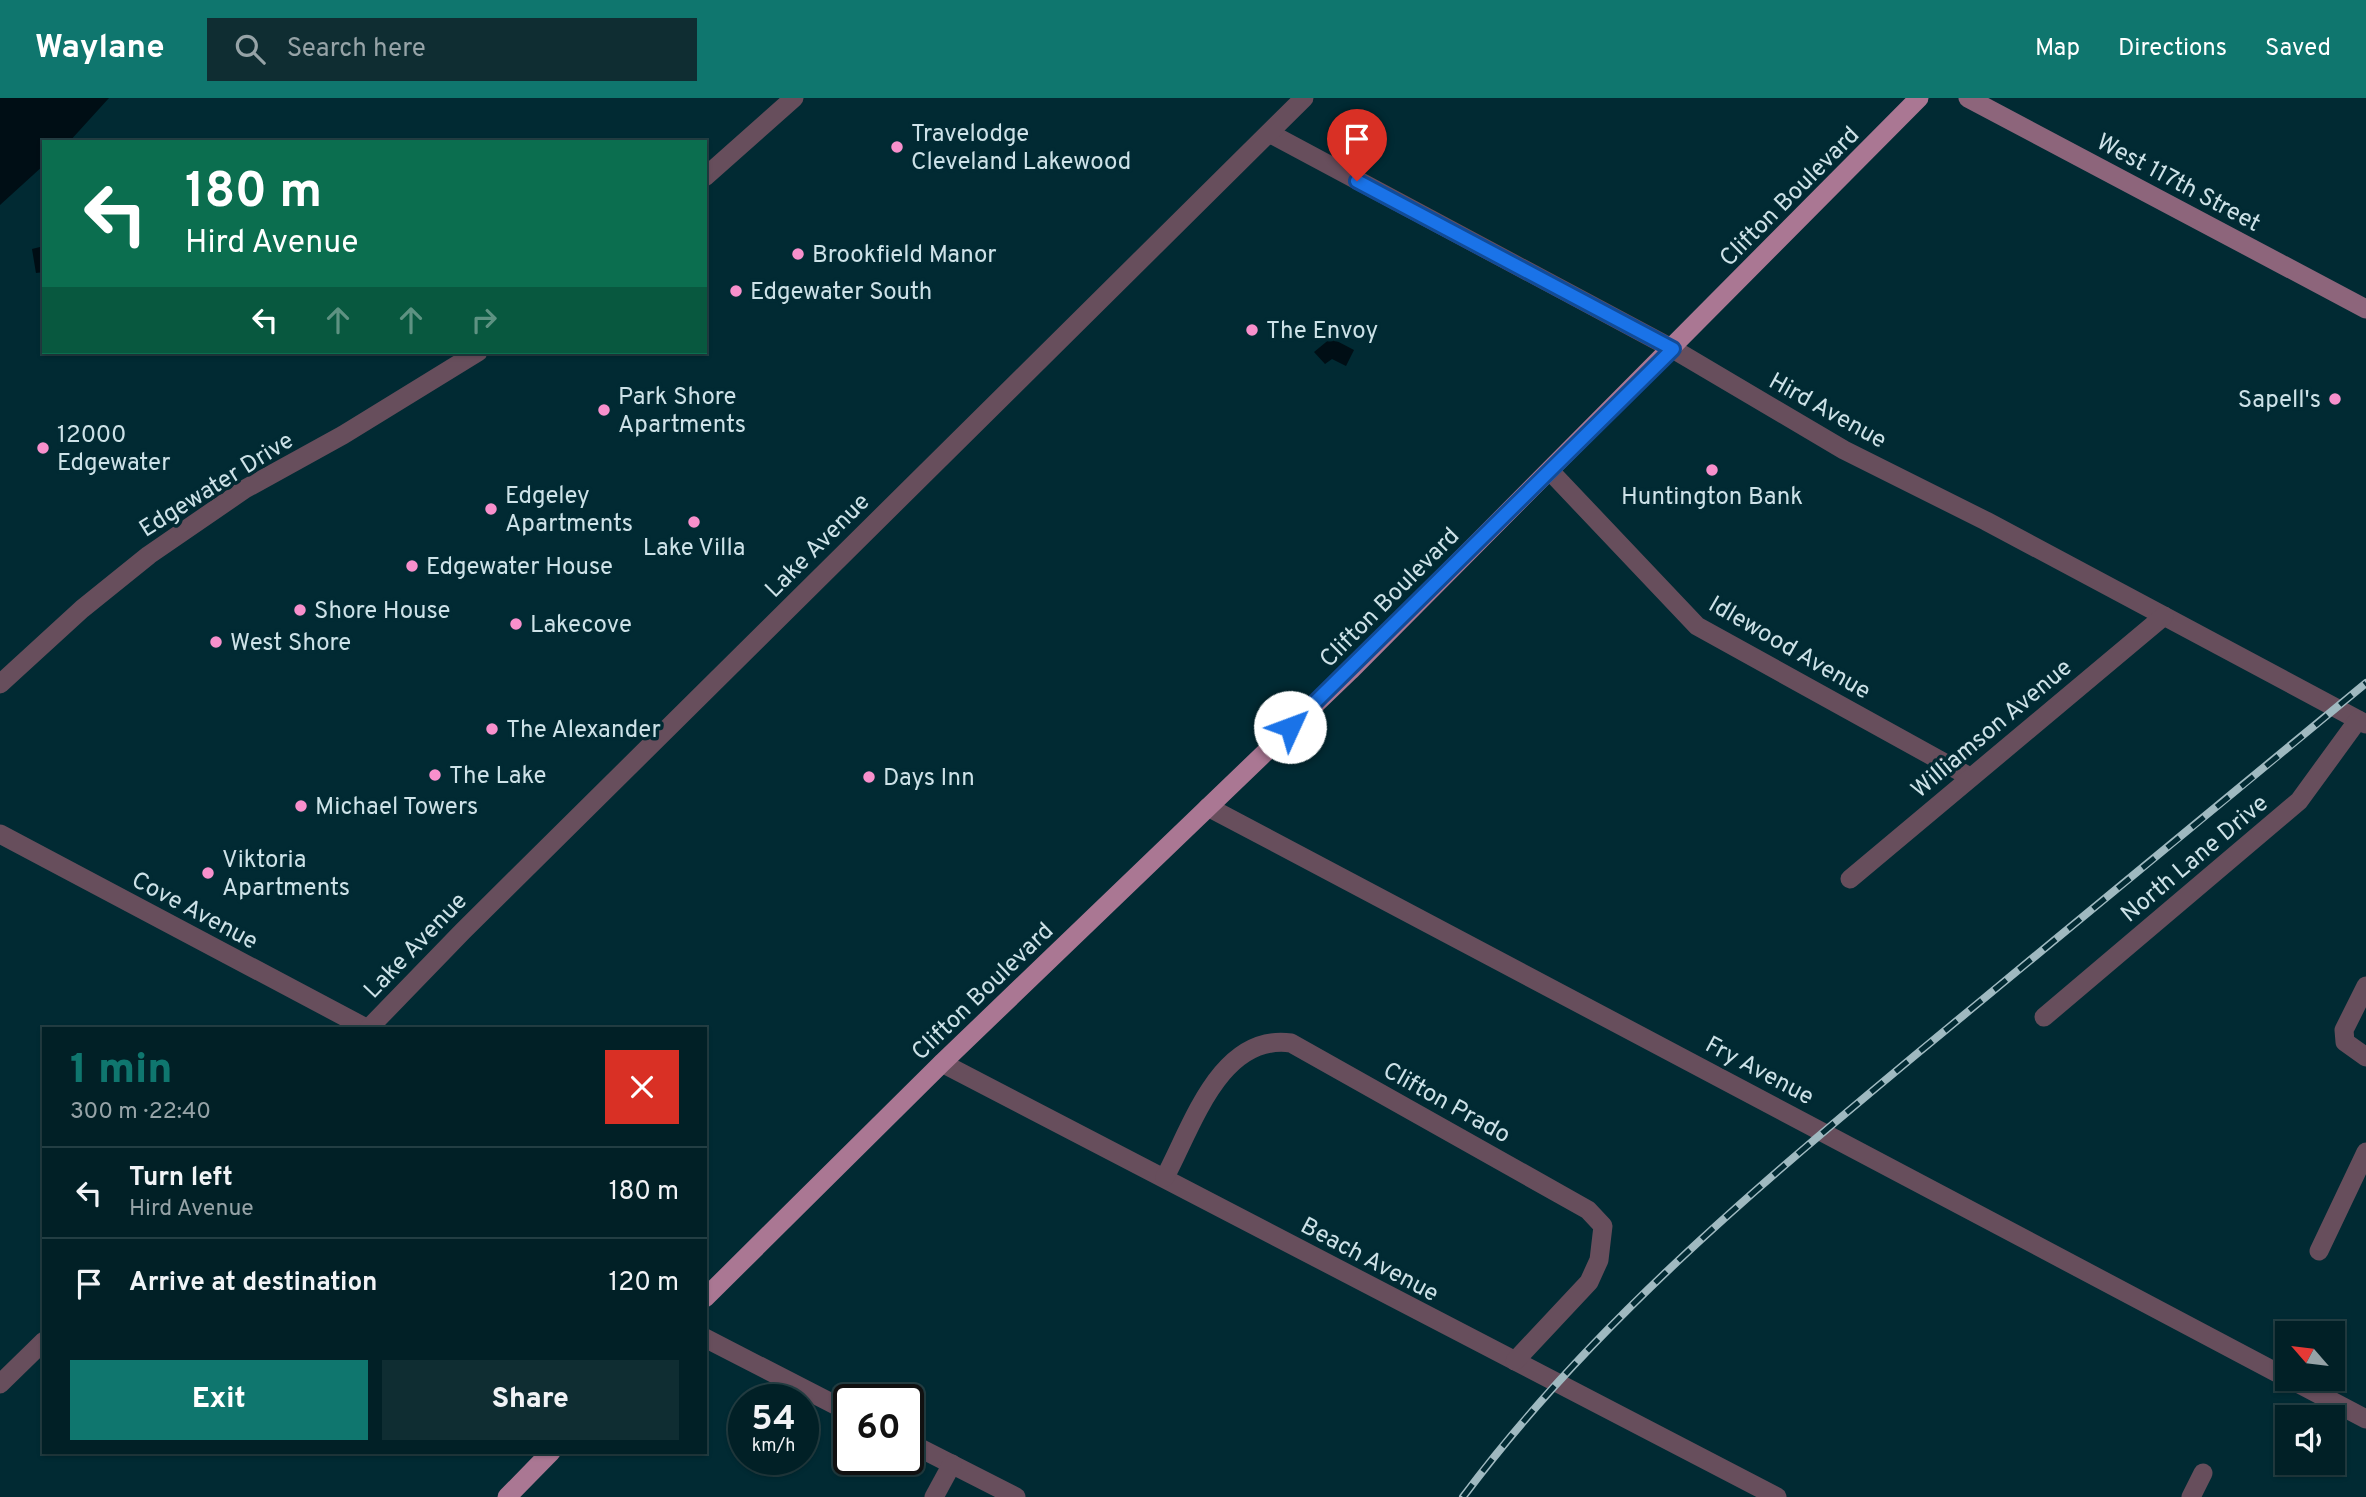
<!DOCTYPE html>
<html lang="en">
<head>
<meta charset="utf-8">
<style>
  body { margin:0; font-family:Overpass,sans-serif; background:#0f2d32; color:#f1f3f6; height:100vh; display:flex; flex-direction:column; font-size:26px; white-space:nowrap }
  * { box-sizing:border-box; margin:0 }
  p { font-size:23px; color:#96a3a7 }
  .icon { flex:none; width:38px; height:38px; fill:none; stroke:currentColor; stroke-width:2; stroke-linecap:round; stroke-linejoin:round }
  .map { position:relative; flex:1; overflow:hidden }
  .details { position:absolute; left:42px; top:929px; width:665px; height:427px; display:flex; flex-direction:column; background:#012026; border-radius:0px; box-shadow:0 2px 5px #0004,0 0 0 2px #233e43 }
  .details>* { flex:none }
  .guide { position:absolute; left:42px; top:42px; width:665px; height:214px; border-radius:0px; box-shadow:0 2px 5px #0004,0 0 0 2px #233e43; background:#0b6e4f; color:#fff; overflow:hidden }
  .needle { width:46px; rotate:298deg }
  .controls { position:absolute; left:2275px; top:1223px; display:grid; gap:14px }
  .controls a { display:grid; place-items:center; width:70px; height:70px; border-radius:0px; background:#012026; box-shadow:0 2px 5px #0004,0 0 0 2px #233e43; font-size:35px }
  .speed { position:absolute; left:728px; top:1286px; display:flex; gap:14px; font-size:35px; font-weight:700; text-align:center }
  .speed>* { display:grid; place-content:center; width:91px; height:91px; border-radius:50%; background:#012026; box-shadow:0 2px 5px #0004,0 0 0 2px #233e43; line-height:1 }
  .speed small { font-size:18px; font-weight:400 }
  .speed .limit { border:4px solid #111; border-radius:10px; background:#fff; color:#111 }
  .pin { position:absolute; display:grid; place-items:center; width:60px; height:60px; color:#fff; margin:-72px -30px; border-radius:50% 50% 50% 0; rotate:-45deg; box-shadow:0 0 7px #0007 }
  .pin .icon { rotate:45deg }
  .me { position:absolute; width:77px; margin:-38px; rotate:47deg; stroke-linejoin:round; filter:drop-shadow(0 0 5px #0008) }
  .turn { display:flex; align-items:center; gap:24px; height:147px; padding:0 28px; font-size:32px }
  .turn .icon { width:91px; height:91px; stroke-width:2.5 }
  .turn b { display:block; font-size:49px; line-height:60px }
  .lanes { display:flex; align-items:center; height:66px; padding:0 28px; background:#0003; justify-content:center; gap:35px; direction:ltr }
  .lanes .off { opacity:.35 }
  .round { display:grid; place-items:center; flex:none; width:74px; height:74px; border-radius:0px; background:#0f2d32 }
  .summary { display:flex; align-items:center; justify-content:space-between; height:119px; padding:0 28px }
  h1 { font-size:42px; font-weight:800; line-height:52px; color:#0f766e }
  .button { display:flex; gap:14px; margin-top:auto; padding:14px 28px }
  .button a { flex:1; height:80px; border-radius:0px; background:#0f766e; color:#fff; font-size:28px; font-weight:800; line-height:80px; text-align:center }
  .button a+a { background:#0f2d32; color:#f1f3f6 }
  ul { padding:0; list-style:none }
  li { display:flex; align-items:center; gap:21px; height:91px; padding:0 28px; border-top:2px solid #233e43 }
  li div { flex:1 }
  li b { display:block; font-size:26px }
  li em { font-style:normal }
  header { display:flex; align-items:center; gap:42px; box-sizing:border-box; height:98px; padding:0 35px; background:#0f766e; color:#fff }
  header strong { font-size:33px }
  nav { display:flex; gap:38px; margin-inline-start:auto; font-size:24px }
  .search { width:490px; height:63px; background:#0f2d32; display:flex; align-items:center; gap:18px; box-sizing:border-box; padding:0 24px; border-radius:0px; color:#96a3a7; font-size:26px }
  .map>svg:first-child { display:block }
</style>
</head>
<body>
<header>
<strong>Waylane</strong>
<div class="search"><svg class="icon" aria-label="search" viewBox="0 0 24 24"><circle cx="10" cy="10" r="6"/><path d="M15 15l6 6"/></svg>Search here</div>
<nav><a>Map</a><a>Directions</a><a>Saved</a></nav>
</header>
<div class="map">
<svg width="2366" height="1399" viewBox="0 0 2366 1399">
  <rect width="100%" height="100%" fill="#012a33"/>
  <g fill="#000e15">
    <polygon points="0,0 109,0 69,44 44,44 44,67 0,107"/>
    <polygon points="44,148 44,174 36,175 32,151"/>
    <polygon points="1331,240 1354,252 1346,268 1332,261 1325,266 1314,254"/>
  </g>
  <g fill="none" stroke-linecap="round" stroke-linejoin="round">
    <g stroke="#674e5c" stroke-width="19">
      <polyline points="1269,35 1673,251 1844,352 1986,423 2366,626"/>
      <polyline points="705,79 794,0"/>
      <polyline points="1550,373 1697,528 1970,679"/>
      <polyline points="0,586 82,511 149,457 245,391 343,337 478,254"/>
      <polyline points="1208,709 2287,1280"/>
      <polyline points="0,736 368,931"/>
      <polyline points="1850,781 2164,518"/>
      <polyline points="2366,888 2344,932 2345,944 2366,959"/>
      <polyline points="2044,919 2299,703 2358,622"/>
      <polyline points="942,965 1777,1399"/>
      <path d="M 1165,1079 C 1192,1029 1220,935 1291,945 L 1588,1112 L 1603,1128 L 1599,1162 L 1589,1184 L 1515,1263"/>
      <polyline points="2319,1153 2366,1054"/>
      <polyline points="705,1240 849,1314"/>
      <polyline points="2290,1281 2366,1321"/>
      <polyline points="908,1344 1016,1399"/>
      <polyline points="934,1399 952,1366"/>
      <polyline points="2191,1399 2203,1375"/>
    </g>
    <g stroke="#674e5c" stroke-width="19">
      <polyline points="368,931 463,833 1304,0"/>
      <polyline points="0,1286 44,1243"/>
    </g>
    <polyline stroke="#8d657b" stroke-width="19" points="1968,0 2366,211"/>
    <g stroke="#aa7793" stroke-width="19">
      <polyline points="705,1200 942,965 1350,573 1919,0"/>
      <polyline points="507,1399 551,1354"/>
    </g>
    <defs>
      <path id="rail" d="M 1463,1399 C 1589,1230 1752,1093 1913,959 C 2064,834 2216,710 2366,585"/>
    </defs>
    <use href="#rail" stroke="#9fb9c0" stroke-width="8"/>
    <use href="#rail" stroke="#012a33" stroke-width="5" stroke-dasharray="16" stroke-linecap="butt"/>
  </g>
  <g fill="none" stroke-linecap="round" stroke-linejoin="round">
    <defs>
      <polyline id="route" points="1290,629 1673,251 1357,83"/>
    </defs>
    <use href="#route" stroke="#114b97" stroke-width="18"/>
    <use href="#route" stroke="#1a73e8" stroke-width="12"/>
  </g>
  <g fill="#f890cc" stroke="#012a33" stroke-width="2.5">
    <circle cx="897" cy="49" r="7"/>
    <circle cx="798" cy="156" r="7"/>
    <circle cx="736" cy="193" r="7"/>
    <circle cx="1252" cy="232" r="7"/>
    <circle cx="2335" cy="301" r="7"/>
    <circle cx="604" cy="312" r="7"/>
    <circle cx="43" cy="350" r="7"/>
    <circle cx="1712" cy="372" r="7"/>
    <circle cx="491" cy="411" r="7"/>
    <circle cx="694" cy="424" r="7"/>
    <circle cx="412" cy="468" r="7"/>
    <circle cx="300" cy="512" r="7"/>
    <circle cx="516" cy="526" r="7"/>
    <circle cx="216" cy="544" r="7"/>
    <circle cx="492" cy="631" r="7"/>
    <circle cx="435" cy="677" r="7"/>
    <circle cx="869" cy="679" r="7"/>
    <circle cx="301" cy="708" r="7"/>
    <circle cx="208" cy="775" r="7"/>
  </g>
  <g text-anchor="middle" stroke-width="7" stroke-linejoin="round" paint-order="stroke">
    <g font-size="24" fill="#cde2e8" stroke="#012a33" text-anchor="start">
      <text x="911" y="43">Travelodge<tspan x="911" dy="28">Cleveland Lakewood</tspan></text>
      <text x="812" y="164">Brookfield Manor</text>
      <text x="750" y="201">Edgewater South</text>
      <text x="1266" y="240">The Envoy</text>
      <text x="618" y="306">Park Shore<tspan x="618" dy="28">Apartments</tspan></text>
      <text x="2321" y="309" text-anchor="end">Sapell's</text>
      <text x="57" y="344">12000<tspan x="57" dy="28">Edgewater</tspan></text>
      <text x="505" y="405">Edgeley<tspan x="505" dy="28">Apartments</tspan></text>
      <text x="1712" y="406" text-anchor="middle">Huntington Bank</text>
      <text x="694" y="457" text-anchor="middle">Lake Villa</text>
      <text x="426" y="476">Edgewater House</text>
      <text x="314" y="520">Shore House</text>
      <text x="530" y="534">Lakecove</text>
      <text x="230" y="552">West Shore</text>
      <text x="506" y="639">The Alexander</text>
      <text x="449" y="685">The Lake</text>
      <text x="883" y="687">Days Inn</text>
      <text x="315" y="716">Michael Towers</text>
      <text x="222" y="769">Viktoria<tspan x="222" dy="28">Apartments</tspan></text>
    </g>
    <g font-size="24" fill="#cde2e8" stroke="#012a33">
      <text transform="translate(2179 84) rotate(28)" y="8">West 117th Street</text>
      <text transform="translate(1789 98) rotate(-45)" y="8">Clifton Boulevard</text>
      <text transform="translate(1828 312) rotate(29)" y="8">Hird Avenue</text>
      <text transform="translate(216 386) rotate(-32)" y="8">Edgewater Drive</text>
      <text transform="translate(817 447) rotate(-45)" y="8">Lake Avenue</text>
      <text transform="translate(1389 499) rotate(-45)" y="8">Clifton Boulevard</text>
      <text transform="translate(1790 549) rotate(30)" y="8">Idlewood Avenue</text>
      <text transform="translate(1991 630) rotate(-40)" y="8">Williamson Avenue</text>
      <text transform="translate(2194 760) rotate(-40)" y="8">North Lane Drive</text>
      <text transform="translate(195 812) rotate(28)" y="8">Cove Avenue</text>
      <text transform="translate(415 847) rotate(-46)" y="8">Lake Avenue</text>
      <text transform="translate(982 893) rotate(-44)" y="8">Clifton Boulevard</text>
      <text transform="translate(1760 972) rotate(28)" y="8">Fry Avenue</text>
      <text transform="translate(1447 1004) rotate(29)" y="8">Clifton Prado</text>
      <text transform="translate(1370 1161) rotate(28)" y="8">Beach Avenue</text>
    </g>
  </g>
</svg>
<div class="controls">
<a><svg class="needle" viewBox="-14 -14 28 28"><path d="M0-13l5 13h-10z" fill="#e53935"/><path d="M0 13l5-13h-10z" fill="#96a3a7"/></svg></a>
<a><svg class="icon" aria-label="sound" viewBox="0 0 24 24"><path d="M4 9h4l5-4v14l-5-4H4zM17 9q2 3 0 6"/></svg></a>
</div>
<div class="speed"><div>54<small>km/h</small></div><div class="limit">60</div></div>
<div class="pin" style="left:1357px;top:83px;background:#d93025"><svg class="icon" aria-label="arrive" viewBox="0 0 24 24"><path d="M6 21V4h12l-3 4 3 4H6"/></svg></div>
<svg class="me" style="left:1290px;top:629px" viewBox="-20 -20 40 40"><circle r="19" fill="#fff"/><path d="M0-13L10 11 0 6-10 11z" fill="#1a73e8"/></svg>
<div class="guide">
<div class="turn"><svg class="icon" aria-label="left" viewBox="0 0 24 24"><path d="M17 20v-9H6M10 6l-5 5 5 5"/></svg><div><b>180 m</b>Hird Avenue</div></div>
<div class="lanes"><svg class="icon" aria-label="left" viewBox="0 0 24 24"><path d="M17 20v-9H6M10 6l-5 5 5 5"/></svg><svg class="icon off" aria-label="ahead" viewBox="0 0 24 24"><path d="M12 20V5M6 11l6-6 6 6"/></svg><svg class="icon off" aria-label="ahead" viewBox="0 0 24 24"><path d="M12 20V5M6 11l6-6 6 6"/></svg><svg class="icon off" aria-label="right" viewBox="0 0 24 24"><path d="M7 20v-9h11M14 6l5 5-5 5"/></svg></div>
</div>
<section class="details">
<div class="summary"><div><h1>1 min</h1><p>300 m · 22:40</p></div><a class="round" style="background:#d93025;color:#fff"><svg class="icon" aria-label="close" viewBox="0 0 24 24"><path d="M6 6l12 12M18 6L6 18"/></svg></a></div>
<ul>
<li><svg class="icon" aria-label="left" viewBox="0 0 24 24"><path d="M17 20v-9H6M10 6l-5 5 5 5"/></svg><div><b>Turn left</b><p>Hird Avenue</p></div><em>180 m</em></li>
<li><svg class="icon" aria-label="arrive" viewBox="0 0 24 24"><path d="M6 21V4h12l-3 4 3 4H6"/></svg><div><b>Arrive at destination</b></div><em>120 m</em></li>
</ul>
<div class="button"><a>Exit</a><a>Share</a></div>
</section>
</div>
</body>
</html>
